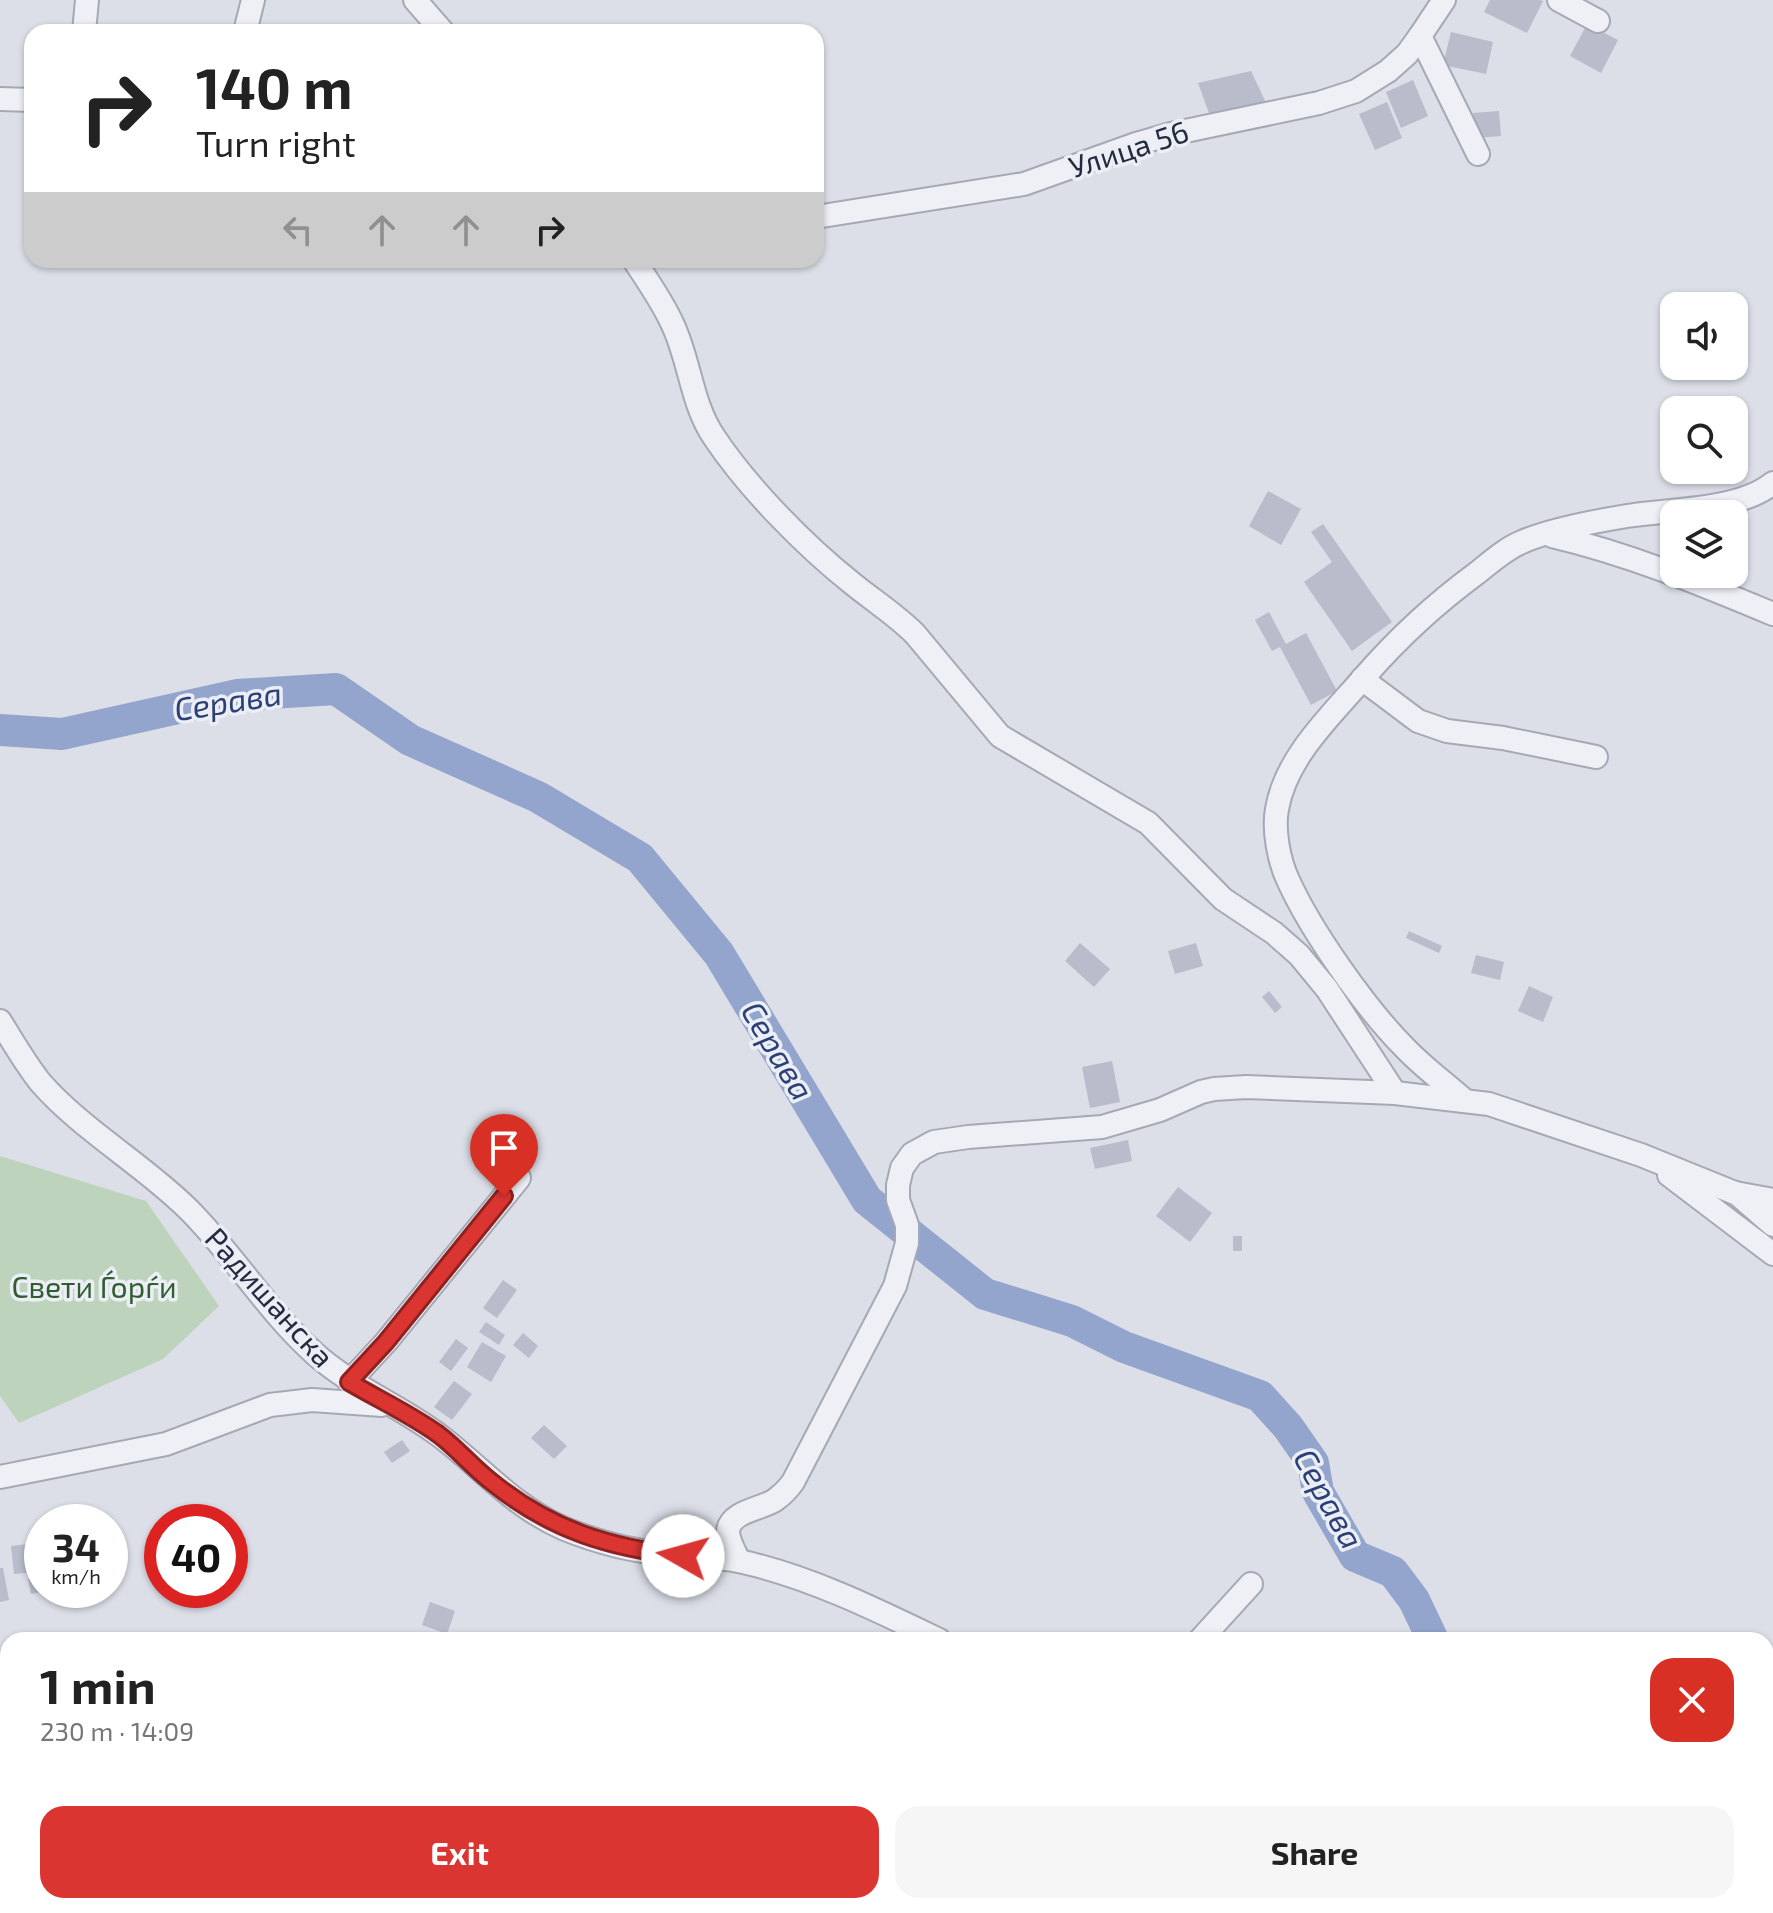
<!DOCTYPE html>
<html lang="en">
<head>
<meta charset="utf-8">
<style>
  body { margin:0; font-family:"Exo 2",sans-serif; background:#f6f6f6; color:#222; height:100vh; display:flex; flex-direction:column; font-size:30px; white-space:nowrap }
  * { box-sizing:border-box; margin:0 }
  p { font-size:26px; color:#767676 }
  .icon { flex:none; width:44px; height:44px; fill:none; stroke:currentColor; stroke-width:2; stroke-linecap:round; stroke-linejoin:round }
  .map { position:relative; flex:1; overflow:hidden }
  .panel { position:absolute; left:0px; top:1632px; width:1774px; height:282px; display:flex; flex-direction:column; background:#fff; border-radius:24px 24px 0 0; box-shadow:0 2px 6px #0004 }
  .panel>* { flex:none }
  .hud { position:absolute; left:24px; top:24px; width:800px; height:244px; border-radius:24px; box-shadow:0 2px 6px #0004; background:#fff; color:#222; overflow:hidden }
  .tools { position:absolute; left:1660px; top:292px; display:grid; gap:16px }
  .tools a { display:grid; place-items:center; width:88px; height:88px; border-radius:16px; background:#fff; box-shadow:0 2px 6px #0004; font-size:40px }
  .speed { position:absolute; left:24px; top:1504px; display:flex; gap:16px; font-size:40px; font-weight:700; text-align:center }
  .speed>* { display:grid; place-content:center; width:104px; height:104px; border-radius:50%; background:#fff; box-shadow:0 2px 6px #0004; line-height:1 }
  .speed small { font-size:20px; font-weight:400 }
  .speed .limit { border:12px solid #d22; background:#fff; color:#111 }
  .pin { position:absolute; display:grid; place-items:center; width:68px; height:68px; color:#fff; margin:-82px -34px; border-radius:50% 50% 50% 0; rotate:-45deg; box-shadow:0 0 8px #0007 }
  .pin .icon { rotate:45deg }
  .me { position:absolute; width:88px; margin:-44px; rotate:277deg; stroke-linejoin:round; filter:drop-shadow(0 0 6px #0008) }
  .turn { display:flex; align-items:center; gap:28px; height:168px; padding:0 40px; font-size:36px }
  .turn .icon { width:104px; height:104px; stroke-width:2.5 }
  .turn b { display:block; font-size:56px; line-height:68px }
  .lanes { display:flex; align-items:center; height:76px; padding:0 40px; background:#0003; justify-content:center; gap:40px; direction:ltr }
  .lanes .off { opacity:.35 }
  .round { display:grid; place-items:center; flex:none; width:84px; height:84px; border-radius:24px; background:#f6f6f6 }
  .summary { display:flex; align-items:center; justify-content:space-between; height:136px; padding:0 40px }
  h1 { font-size:48px; font-weight:700; line-height:60px }
  .primary-button { display:flex; gap:16px; margin-top:auto; padding:16px 40px }
  .primary-button a { flex:1; height:92px; border-radius:24px; background:#db3532; color:#fff; font-size:32px; font-weight:700; line-height:92px; text-align:center }
  .primary-button a+a { background:#f6f6f6; color:#222 }
  .map>svg:first-child { display:block }
</style>
</head>
<body>
<div class="map">
<svg width="1773" height="1913" viewBox="0 0 1773 1913">
  <rect width="100%" height="100%" fill="#dcdfe8"/>
  <polygon fill="#bed3bc" points="0,1156 146,1201 219,1306 163,1359 19,1423 0,1396"/>
  <g fill="none" stroke-linecap="round" stroke-linejoin="round">
    <g stroke="#93a5cc" stroke-width="32">
      <polyline points="0,730 62,734 237,695 336,689 410,740 538,797 640,858 719,954 867,1200 985,1294 1072,1321 1124,1347 1260,1396 1288,1427 1313,1463 1318,1492 1355,1556 1393,1572 1414,1600 1433,1640"/>
      <polyline points="1664,1906 1673,1913"/>
    </g>
  </g>
  <g fill="#b9bccb">
    <polygon points="1490,0 1540,0 1543,1 1527,33 1484,12"/>
    <polygon points="1587,24 1618,40 1601,73 1570,56"/>
    <polygon points="1451,32 1493,42 1486,74 1443,65"/>
    <polygon points="1251,71 1267,105 1209,113 1198,83"/>
    <polygon points="1413,80 1428,116 1401,128 1386,92"/>
    <polygon points="1387,102 1402,138 1375,150 1359,114"/>
    <polygon points="1499,111 1501,136 1476,138 1473,113"/>
    <polygon points="1268,491 1301,509 1281,545 1249,526"/>
    <polygon points="1323,524 1392,622 1352,651 1304,582 1332,562 1311,532"/>
    <polygon points="1269,612 1286,644 1306,633 1337,691 1311,705 1280,647 1272,651 1255,620"/>
    <polygon points="1409,931 1442,946 1439,953 1406,938"/>
    <polygon points="1080,943 1110,969 1094,987 1065,961"/>
    <polygon points="1196,943 1203,966 1175,974 1168,951"/>
    <polygon points="1476,955 1504,962 1500,980 1471,973"/>
    <polygon points="1529,986 1553,997 1543,1022 1518,1011"/>
    <polygon points="1269,991 1282,1007 1275,1013 1262,997"/>
    <polygon points="1112,1061 1120,1102 1090,1108 1082,1067"/>
    <polygon points="1128,1140 1132,1161 1095,1169 1090,1148"/>
    <polygon points="1178,1187 1212,1213 1190,1242 1156,1216"/>
    <rect x="1233" y="1236" width="9" height="15"/>
    <polygon points="503,1280 517,1290 497,1318 483,1308"/>
    <polygon points="486,1322 505,1335 499,1345 479,1332"/>
    <polygon points="523,1333 538,1346 529,1358 513,1345"/>
    <polygon points="456,1339 468,1348 451,1371 439,1362"/>
    <polygon points="482,1342 506,1356 491,1382 467,1367"/>
    <polygon points="454,1381 472,1394 452,1420 434,1407"/>
    <polygon points="544,1425 567,1446 554,1459 531,1438"/>
    <polygon points="402,1440 410,1451 392,1463 384,1452"/>
    <polygon points="36,1543 39,1572 14,1574 11,1546"/>
    <polygon points="0,1568 3,1568 9,1600 0,1602"/>
    <polygon points="42,1577 42,1592 31,1594 28,1579"/>
    <polygon points="430,1602 455,1611 447,1634 422,1625"/>
  </g>
  <g fill="none" stroke-linecap="round" stroke-linejoin="round">
    <defs>
      <g id="minor">
        <polyline points="415,0 443,32"/>
        <polyline points="1559,0 1598,21"/>
        <polyline points="84,32 87,0"/>
        <polyline points="245,32 253,0"/>
        <polyline points="1420,36 1444,0"/>
        <polyline points="0,99 32,100"/>
        <polyline points="816,217 1024,184 1136,144 1171,134 1319,103 1356,91 1388,71 1407,54 1420,36 1478,154"/>
        <path d="M 634,260 C 647,280 662,301 672,323 C 690,360 691,403 714,437 C 748,488 805,546 853,584 C 874,601 896,615 915,634 L 1000,736 L 1148,823 L 1223,899 L 1274,933 L 1299,955 L 1327,989 L 1395,1093"/>
        <path d="M 1552,536 C 1629,554 1701,584 1773,614"/>
        <polyline points="1362,679 1418,721 1447,731 1503,738 1596,757"/>
        <path d="M 0,1021 C 13,1042 25,1063 40,1082 C 82,1130 141,1163 187,1208 C 233,1253 266,1310 314,1353 C 353,1388 399,1405 440,1436 C 482,1468 515,1508 565,1529 C 595,1541 626,1550 659,1553 C 686,1556 716,1556 743,1562 C 810,1577 877,1610 939,1640"/>
        <path d="M 1464,1100 C 1445,1083 1423,1067 1405,1048 C 1366,1009 1311,931 1288,880 C 1279,861 1273,830 1277,809 C 1286,756 1333,714 1366,675 C 1400,636 1435,604 1477,573 C 1491,562 1505,549 1522,542 C 1549,530 1597,521 1627,516 C 1670,509 1739,511 1773,483"/>
        <polyline points="1669,1175 1773,1254"/>
        <polyline points="1736,1193 1773,1225"/>
        <polyline points="349,1382 386,1342 519,1178"/>
        <polyline points="0,1477 166,1444 270,1405 312,1400 382,1405"/>
        <path d="M 739,1561 C 735,1552 728,1541 728,1531 C 730,1511 762,1509 775,1500 C 782,1495 788,1489 793,1482 L 895,1286 L 907,1243 L 907,1225 L 898,1200 L 898,1185 L 902,1168 L 912,1154 L 934,1142 L 968,1137 L 1102,1127 L 1160,1110 L 1201,1092 L 1214,1089 L 1246,1087 L 1395,1093 L 1489,1104 L 1641,1155 L 1735,1193 L 1773,1200"/>
        <polyline points="1200,1640 1251,1584"/>
        <polyline points="900,1906 902,1913"/>
        <polyline points="1333,1906 1341,1913"/>
      </g>
    </defs>
    <use href="#minor" stroke="#a5a9b5" stroke-width="26"/>
    <use href="#minor" stroke="#eff0f6" stroke-width="22"/>
  </g>
  <g fill="none" stroke-linecap="round" stroke-linejoin="round">
    <defs>
      <path id="route" d="M 504,1196 L 386,1342 L 349,1382 C 378,1399 410,1414 438,1434 C 458,1449 473,1468 493,1483 C 551,1530 610,1548 683,1556"/>
    </defs>
    <use href="#route" stroke="#8e2220" stroke-width="20"/>
    <use href="#route" stroke="#db3532" stroke-width="14"/>
  </g>
  <g text-anchor="middle" stroke-width="7" stroke-linejoin="round" paint-order="stroke">
    <g font-size="30" fill="#242a3f" stroke="#ebeef5">
      <text transform="translate(1129 150) rotate(-18)" y="10">Улица 56</text>
      <text transform="translate(269 1298) rotate(48)" y="10">Радишанска</text>
    </g>
    <g font-size="30" fill="#315d30" stroke="#ebeef5">
      <text x="94" y="1298">Свети Ѓорѓи</text>
    </g>
    <g font-size="32" font-style="italic" fill="#2b4077" stroke="#ebeef5">
      <text transform="translate(228 702) rotate(-9)" y="11">Серава</text>
      <text transform="translate(777 1051) rotate(59)" y="11">Серава</text>
      <text transform="translate(1328 1499) rotate(61)" y="11">Серава</text>
    </g>
  </g>
</svg>
<div class="tools">
<a><svg class="icon" aria-label="sound" viewBox="0 0 24 24"><path d="M4 9h4l5-4v14l-5-4H4zM17 9q2 3 0 6"/></svg></a>
<a><svg class="icon" aria-label="search" viewBox="0 0 24 24"><circle cx="10" cy="10" r="6"/><path d="M15 15l6 6"/></svg></a>
<a><svg class="icon" aria-label="layers" viewBox="0 0 24 24"><path d="M12 4l9 5-9 5-9-5zM3 14l9 5 9-5"/></svg></a>
</div>
<div class="speed"><div>34<small>km/h</small></div><div class="limit">40</div></div>
<div class="pin" style="left:504px;top:1196px;background:#d93025"><svg class="icon" aria-label="arrive" viewBox="0 0 24 24"><path d="M6 21V4h12l-3 4 3 4H6"/></svg></div>
<svg class="me" style="left:683px;top:1556px" viewBox="-20 -20 40 40"><circle r="19" fill="#fff"/><path d="M0-13L10 11 0 6-10 11z" fill="#db3532"/></svg>
<div class="hud">
<div class="turn"><svg class="icon" aria-label="right" viewBox="0 0 24 24"><path d="M7 20v-9h11M14 6l5 5-5 5"/></svg><div><b>140 m</b>Turn right</div></div>
<div class="lanes"><svg class="icon off" aria-label="left" viewBox="0 0 24 24"><path d="M17 20v-9H6M10 6l-5 5 5 5"/></svg><svg class="icon off" aria-label="ahead" viewBox="0 0 24 24"><path d="M12 20V5M6 11l6-6 6 6"/></svg><svg class="icon off" aria-label="ahead" viewBox="0 0 24 24"><path d="M12 20V5M6 11l6-6 6 6"/></svg><svg class="icon" aria-label="right" viewBox="0 0 24 24"><path d="M7 20v-9h11M14 6l5 5-5 5"/></svg></div>
</div>
<section class="panel">
<div class="summary"><div><h1>1 min</h1><p>230 m · 14:09</p></div><a class="round" style="background:#d93025;color:#fff"><svg class="icon" aria-label="close" viewBox="0 0 24 24"><path d="M6 6l12 12M18 6L6 18"/></svg></a></div>
<div class="primary-button"><a>Exit</a><a>Share</a></div>
</section>
</div>
</body>
</html>
